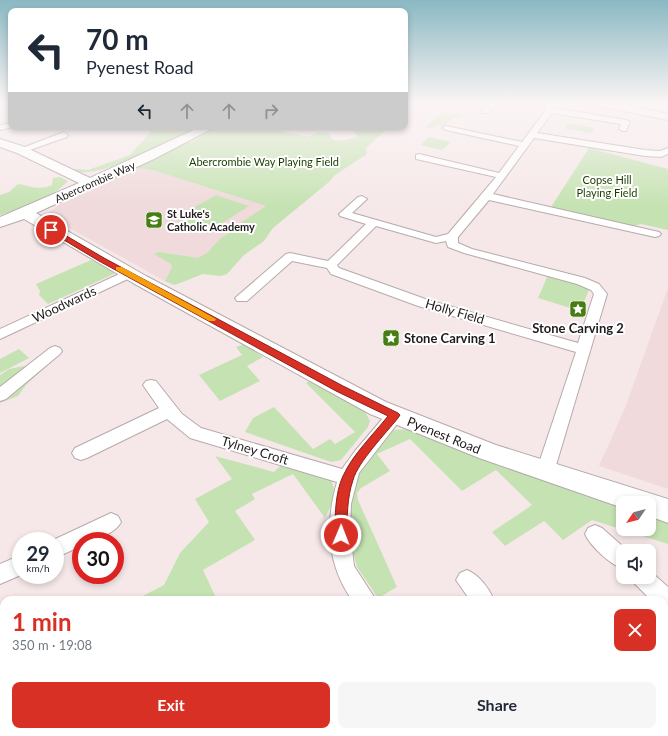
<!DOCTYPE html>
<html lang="en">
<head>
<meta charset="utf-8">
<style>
  body { margin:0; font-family:Lato,sans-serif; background:#f6f6f7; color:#1f2937; height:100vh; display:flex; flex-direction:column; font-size:15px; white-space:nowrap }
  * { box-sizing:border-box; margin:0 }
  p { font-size:13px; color:#747a83 }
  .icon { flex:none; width:22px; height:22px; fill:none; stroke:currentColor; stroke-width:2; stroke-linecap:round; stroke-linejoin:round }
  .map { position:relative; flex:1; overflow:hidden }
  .details { position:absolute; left:0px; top:596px; width:668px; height:140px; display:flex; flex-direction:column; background:#fff; border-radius:12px 12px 0 0; box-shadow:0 2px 6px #0003 }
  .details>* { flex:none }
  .guide { position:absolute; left:8px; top:8px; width:400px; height:122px; border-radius:8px; box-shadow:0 2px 6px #0003; background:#fff; color:#1f2937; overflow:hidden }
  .needle { width:26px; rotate:235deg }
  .controls { position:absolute; left:616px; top:496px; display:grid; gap:8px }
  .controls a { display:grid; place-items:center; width:40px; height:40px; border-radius:8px; background:#fff; box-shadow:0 2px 6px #0003; font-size:20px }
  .speed { position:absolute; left:12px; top:532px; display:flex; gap:8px; font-size:20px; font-weight:700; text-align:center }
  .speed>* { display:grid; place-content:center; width:52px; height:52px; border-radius:50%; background:#fff; box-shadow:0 2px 6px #0003; line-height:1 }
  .speed small { font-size:10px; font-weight:400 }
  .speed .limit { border:6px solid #d22; background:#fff; color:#111 }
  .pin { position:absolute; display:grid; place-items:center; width:34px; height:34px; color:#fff; margin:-17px; border:2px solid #fff; border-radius:50%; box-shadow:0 1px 4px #0007 }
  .me { position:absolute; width:44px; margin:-22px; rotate:1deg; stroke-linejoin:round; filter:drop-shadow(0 0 3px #0008) }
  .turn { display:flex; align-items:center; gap:14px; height:84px; padding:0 12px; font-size:18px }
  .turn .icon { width:52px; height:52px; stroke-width:2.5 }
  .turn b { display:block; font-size:28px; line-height:34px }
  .lanes { display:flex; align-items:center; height:38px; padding:0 12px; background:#0003; justify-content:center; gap:20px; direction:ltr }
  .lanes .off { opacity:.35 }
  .round { display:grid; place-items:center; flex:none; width:42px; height:42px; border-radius:8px; background:#f6f6f7 }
  .headline { display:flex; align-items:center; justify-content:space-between; height:68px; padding:0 12px }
  h1 { font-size:24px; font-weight:700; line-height:30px; color:#d93025 }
  .button { display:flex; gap:8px; margin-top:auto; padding:8px 12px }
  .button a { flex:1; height:46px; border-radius:8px; background:#d93025; color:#fff; font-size:16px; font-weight:700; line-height:46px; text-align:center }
  .button a+a { background:#f6f6f7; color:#1f2937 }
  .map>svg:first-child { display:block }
</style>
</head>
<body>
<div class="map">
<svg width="668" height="736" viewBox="0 0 668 736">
  <rect width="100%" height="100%" fill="#f6e8e9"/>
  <g fill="#f0dadb">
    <polygon points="144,165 276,203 209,266 172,285 46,215 61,203"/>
    <polygon points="668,288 668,489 599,466 625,408"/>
  </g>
  <g fill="#c5e3b2">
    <polygon points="443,112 463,115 461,118 454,117 444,126 438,124 433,129 425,127"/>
    <polygon points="568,123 594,128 591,133 564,128"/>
    <path d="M 122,127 L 174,127 L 184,129 L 189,127 L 197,127 C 169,140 102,180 73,171 L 75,169 L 88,170 L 130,155 L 151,132 L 147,129 Z"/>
    <polygon points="217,127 289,127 281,131 308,137 318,132 329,133 332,139 340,141 358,137 351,127 389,127 366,148 367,154 335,175 329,182 273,228 264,241 244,255 227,274 220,276 203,274 175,285 165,281 172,267 171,264 154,254 159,252 198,258 207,253 221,238 238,228 242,222 266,206 153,170 139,168 129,170 183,143 191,142"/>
    <polygon points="429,137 451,142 442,150 421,145"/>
    <polygon points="589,148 668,169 668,230 641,224 634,226 551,207"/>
    <path d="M 60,177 L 68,181 C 51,199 24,208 0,215 L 0,195 L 9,192 L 18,184 C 32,186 38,191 52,185 L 53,178 Z"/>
    <polygon points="216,195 249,206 208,232 174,219"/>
    <polygon points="91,260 113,271 114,274 48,304 39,295 40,291 36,284"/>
    <polygon points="548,275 579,284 589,290 580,311 538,298"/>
    <polygon points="244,344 263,357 247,366 260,381 220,401 199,375 242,355 236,347"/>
    <polygon points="19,349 29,358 0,373 0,359"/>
    <polygon points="45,362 48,365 26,385 18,396 0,403 0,375 9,369"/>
    <polygon points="309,381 364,410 370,421 368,427 341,460 331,462 245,432 253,418 274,407 313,449 330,439 335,444 355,432 306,383"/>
    <polygon points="413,429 623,506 623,529 649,529 649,516 668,522 668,544 592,520 563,540 544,521 505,546 492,532 532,505 496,470 462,491 410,439 377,454 390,471 361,488 357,493 358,500 397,587 378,598 357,567 350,539 352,493 360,466 392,430"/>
    <path d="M 215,456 L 274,472 L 283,463 L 330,477 C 338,496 334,499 325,518 L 293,474 L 252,494 L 255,499 L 235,511 L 255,540 L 203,570 L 217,600 L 135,600 L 164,585 L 180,553 L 209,522 L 195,499 L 232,479 Z"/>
    <polygon points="4,722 4,732 95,732 88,736 0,736 0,723"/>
  </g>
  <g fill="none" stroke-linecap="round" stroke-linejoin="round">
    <defs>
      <g id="street">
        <polygon points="490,103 499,103 488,113 482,113 482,109"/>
        <path d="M 547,103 L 555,103 L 554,108 L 626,120 L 630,122 L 626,131 L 623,131 L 619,129 L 621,124 L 552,113 L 537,133 L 645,150 L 660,151 L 668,148 L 668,154 L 661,157 L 645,156 L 534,138 L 493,194 L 659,232 L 661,234 L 659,236 L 655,237 L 489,200 L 458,237 L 458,243 L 472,249 L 585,278 L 599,284 L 607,294 L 554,472 L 551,477 L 545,479 L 539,477 L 536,472 L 576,352 L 418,306 L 331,274 L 327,268 L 292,261 L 247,301 L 237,301 L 235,298 L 286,254 L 290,253 L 328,261 L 366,224 L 340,216 L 339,214 L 358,197 L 362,196 L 367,199 L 352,213 L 436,237 L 448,234 L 496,177 L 416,159 L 416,155 L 419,154 L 499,173 L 519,146 L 446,130 L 442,128 L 446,126 L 522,142 L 546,110 ZM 376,226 L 436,243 L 446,241 L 448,247 L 464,253 L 577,284 L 591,290 L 594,294 L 578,343 L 428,300 L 339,268 L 337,265 Z"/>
        <polygon points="638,103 647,103 638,112 632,112 632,108"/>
        <polygon points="11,123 11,127 13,127 0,130 0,125"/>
        <polygon points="64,132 68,135 67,137 24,152 21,153 17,150"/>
        <polygon points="128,270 134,274 132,277 0,339 0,329"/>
        <polygon points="55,346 60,348 62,351 60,354 6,399 0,401 0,387 50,348"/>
        <path d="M 151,380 L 156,381 L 182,414 L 201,428 L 342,469 L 355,451 L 389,411 L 395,409 L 401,411 L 403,415 L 401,419 L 359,473 L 351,504 L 350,531 L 354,566 L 376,600 L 352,600 C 327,565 325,523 337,482 L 190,438 L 167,419 L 87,458 L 81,460 L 75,458 L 72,453 L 75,448 L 159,408 L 143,385 L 146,381 Z"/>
        <path d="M 111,513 L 118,516 L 121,522 C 115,534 94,541 81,541 L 81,546 L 55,558 L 55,541 L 51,541 Z"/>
        <path d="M 595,525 L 602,528 L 628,551 L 623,551 L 623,569 C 610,564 591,547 585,534 L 588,528 Z"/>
        <polygon points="21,555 21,575 0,584 0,564"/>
        <path d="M 467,570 C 479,575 489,588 494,600 L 470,600 L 456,580 L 460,573 Z"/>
        <polygon points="649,570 668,587 668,613 664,611 664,600 651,600 635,584 632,577 649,577"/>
        <polygon points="439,732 466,732 468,736 441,736"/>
        <polygon points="579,732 606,732 608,736 581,736"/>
      </g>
      <polygon id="secondary" points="200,127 215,127 154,159 36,213 146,276 386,402 496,445 668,499 668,523 649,516 649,503 623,503 623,508 479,458 370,414 133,283 24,219 0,227 0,217 79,183 17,153 0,147 0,139 25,147 90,178"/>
      <polygon id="primary" points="595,103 616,103 668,114 668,120 600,106"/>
    </defs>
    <use href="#street" stroke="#b6aaaa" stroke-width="2"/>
    <use href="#secondary" stroke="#b6aaaa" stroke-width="2"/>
    <use href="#primary" stroke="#b6aaaa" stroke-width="2"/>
    <use href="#street" fill="#fff" fill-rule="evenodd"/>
    <use href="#secondary" fill="#fff" fill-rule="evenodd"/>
    <use href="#primary" fill="#fff" fill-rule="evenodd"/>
  </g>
  <linearGradient id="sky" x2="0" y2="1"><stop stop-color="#8ab8c2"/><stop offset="0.5" stop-color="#fbf5f5"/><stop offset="1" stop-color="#fbf5f5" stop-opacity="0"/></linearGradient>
  <rect width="668" height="206" fill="url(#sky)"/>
  <path fill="#d93025" stroke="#8d1f18" d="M 49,228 L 53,228 L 104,258 L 343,386 L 398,413 L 400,415 L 398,418 C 386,433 358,462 353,480 C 347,498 347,517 347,535 L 345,539 L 341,540 L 337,539 L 335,535 C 335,516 335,493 343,476 C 353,454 373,435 388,416 L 336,391 L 99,261 L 49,231 Z"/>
  <polygon fill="#f59e0b" points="116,267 122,267 216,319 215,321 209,321 116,270"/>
  <defs>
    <symbol id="school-square" viewBox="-11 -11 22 22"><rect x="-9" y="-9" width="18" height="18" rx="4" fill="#477d12" stroke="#fff"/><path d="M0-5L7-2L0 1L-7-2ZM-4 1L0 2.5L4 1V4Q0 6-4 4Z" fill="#fff"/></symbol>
    <symbol id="sight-square" viewBox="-11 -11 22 22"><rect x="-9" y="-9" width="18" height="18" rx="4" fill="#477d12" stroke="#fff"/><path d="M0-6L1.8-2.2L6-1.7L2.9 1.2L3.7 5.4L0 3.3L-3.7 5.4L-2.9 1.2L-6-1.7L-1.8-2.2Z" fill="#fff"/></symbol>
  </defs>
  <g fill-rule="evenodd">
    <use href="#school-square" x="144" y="210" width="20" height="20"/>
    <use href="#sight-square" x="568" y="299" width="20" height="20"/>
    <use href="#sight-square" x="381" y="328" width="20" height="20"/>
  </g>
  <g text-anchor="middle" stroke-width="4" stroke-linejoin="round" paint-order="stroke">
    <g font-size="11" fill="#1c3b00" stroke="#fff">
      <text x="264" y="166">Abercrombie Way Playing Field</text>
      <text x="607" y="184">Copse Hill<tspan x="607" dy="13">Playing Field</tspan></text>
    </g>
    <g font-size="11" fill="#201b1c" stroke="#fff">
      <text transform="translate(95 182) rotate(-24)" y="4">Abercrombie Way</text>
    </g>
    <g font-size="11" font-weight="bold" fill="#201b1c" stroke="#fff" text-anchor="start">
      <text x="167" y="218">St Luke's<tspan x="167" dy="13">Catholic Academy</tspan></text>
    </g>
    <g font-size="13" fill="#201b1c" stroke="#fff">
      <text transform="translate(64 304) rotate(-25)" y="5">Woodwards</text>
      <text transform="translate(455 311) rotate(16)" y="5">Holly Field</text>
      <text transform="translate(444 435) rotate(22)" y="5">Pyenest Road</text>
      <text transform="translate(255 450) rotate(17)" y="5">Tylney Croft</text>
    </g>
    <g font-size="13" font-weight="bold" fill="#201b1c" stroke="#fff">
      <text x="578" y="333">Stone Carving 2</text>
      <text x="404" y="343" text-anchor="start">Stone Carving 1</text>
    </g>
  </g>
</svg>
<div class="controls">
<a><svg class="needle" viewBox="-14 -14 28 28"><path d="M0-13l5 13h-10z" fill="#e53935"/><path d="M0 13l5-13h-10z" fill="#747a83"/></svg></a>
<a><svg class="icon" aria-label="sound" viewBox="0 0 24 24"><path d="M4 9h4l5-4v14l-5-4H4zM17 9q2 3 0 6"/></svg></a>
</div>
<div class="speed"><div>29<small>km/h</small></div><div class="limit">30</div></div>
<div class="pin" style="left:51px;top:230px;background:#d93025"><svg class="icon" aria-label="arrive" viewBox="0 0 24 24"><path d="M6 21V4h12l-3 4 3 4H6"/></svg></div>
<svg class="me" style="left:341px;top:535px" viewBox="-20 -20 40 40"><circle r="17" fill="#d93025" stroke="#fff" stroke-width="3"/><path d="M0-11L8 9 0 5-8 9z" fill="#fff"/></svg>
<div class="guide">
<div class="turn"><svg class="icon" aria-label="left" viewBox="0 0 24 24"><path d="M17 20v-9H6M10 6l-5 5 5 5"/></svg><div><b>70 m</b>Pyenest Road</div></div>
<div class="lanes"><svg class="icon" aria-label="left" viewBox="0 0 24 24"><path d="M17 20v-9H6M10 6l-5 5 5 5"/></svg><svg class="icon off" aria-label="ahead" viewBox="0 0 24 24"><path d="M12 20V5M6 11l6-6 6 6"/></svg><svg class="icon off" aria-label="ahead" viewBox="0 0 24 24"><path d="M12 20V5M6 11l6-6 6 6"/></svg><svg class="icon off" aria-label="right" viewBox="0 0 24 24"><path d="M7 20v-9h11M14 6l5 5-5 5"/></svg></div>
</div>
<section class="details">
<div class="headline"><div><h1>1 min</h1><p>350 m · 19:08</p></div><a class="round" style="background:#d93025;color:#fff"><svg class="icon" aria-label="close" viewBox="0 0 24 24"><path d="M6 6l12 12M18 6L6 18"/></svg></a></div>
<div class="button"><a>Exit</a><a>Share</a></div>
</section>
</div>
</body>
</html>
